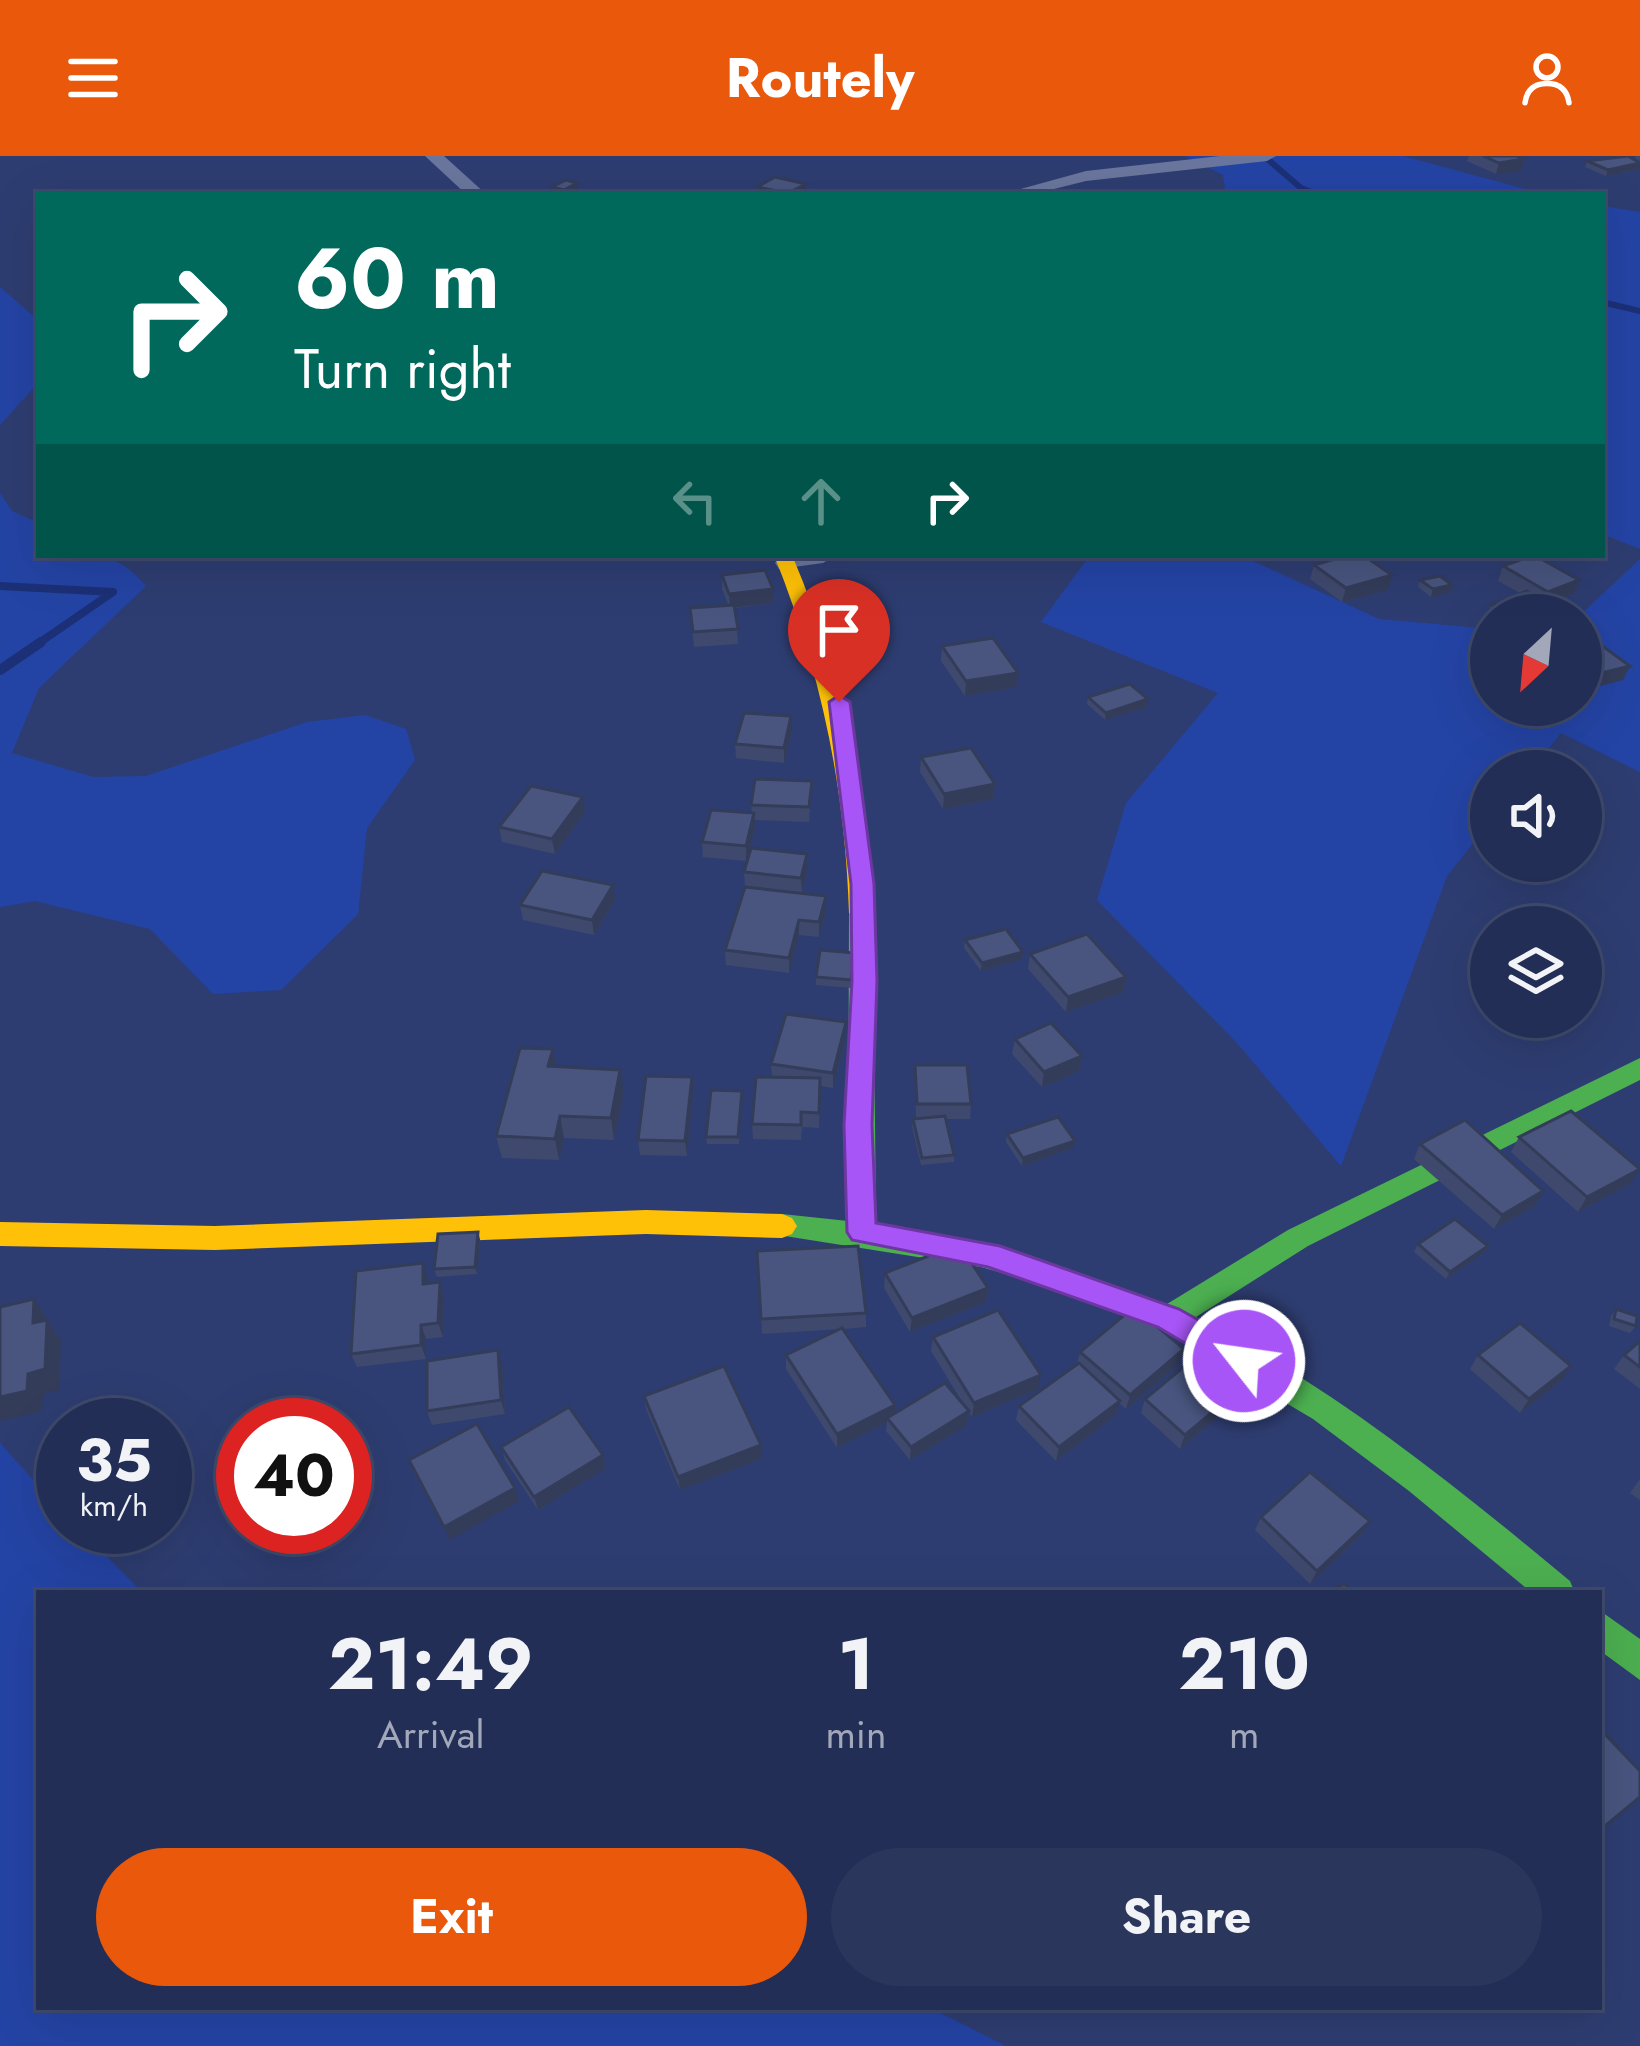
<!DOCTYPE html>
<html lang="en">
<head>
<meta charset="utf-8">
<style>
  body { margin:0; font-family:Jost,sans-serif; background:#2a365b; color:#f1f3f6; height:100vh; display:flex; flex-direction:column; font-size:45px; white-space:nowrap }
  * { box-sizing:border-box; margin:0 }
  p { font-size:39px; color:#a2a8b9 }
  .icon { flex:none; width:66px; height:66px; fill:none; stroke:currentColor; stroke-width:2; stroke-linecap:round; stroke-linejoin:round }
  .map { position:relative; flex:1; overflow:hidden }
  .details { position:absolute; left:36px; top:1434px; width:1566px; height:420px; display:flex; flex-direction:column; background:#222e55; border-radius:0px; box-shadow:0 12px 48px #0002,0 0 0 3px #3f4a6c }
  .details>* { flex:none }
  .guide { position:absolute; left:36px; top:36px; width:1569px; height:366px; border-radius:0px; box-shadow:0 12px 48px #0002,0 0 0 3px #3f4a6c; background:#00695c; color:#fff; overflow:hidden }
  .needle { width:78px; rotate:206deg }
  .buttons { position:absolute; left:1470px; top:438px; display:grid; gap:24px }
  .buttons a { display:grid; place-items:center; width:132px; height:132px; border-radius:50%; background:#222e55; box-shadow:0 12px 48px #0002,0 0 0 3px #3f4a6c; font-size:60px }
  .speed { position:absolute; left:36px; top:1242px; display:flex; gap:24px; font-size:60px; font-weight:700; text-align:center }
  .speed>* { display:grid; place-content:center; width:156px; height:156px; border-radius:50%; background:#222e55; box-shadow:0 12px 48px #0002,0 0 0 3px #3f4a6c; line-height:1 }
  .speed small { font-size:30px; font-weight:400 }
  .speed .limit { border:18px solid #d22; background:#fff; color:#111 }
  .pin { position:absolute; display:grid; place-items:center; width:102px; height:102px; color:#fff; margin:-123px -51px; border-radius:50% 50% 50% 0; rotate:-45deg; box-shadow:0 0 12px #0007 }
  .pin .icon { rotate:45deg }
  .me { position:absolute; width:132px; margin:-66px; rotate:300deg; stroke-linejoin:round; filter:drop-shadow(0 0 9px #0008) }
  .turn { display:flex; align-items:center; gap:42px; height:252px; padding:0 60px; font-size:54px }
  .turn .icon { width:156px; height:156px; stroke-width:2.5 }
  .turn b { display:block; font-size:84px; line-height:102px }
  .lanes { display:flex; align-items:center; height:114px; padding:0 60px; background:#0003; justify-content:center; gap:60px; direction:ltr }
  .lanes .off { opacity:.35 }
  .eta { display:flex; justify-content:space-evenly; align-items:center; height:204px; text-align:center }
  .eta b { font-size:72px; font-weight:700; line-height:84px }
  .action { display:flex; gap:24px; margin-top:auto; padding:24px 60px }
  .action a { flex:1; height:138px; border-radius:72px; background:#ea580c; color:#fff; font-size:48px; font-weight:700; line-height:138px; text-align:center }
  .action a+a { background:#2a365b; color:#f1f3f6 }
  header { display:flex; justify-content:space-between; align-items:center; height:156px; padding:0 60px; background:#ea580c; color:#fff; font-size:54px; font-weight:700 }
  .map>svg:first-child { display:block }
</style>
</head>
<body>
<header><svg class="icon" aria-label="menu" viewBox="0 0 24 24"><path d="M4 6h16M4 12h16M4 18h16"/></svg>Routely<svg class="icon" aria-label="person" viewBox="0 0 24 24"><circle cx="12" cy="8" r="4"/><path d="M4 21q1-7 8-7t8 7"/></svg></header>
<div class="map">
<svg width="1640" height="1890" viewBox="0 0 1640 1890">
  <rect width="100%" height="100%" fill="#2e3d71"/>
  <g fill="#2444a5">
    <polygon points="1185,0 1403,0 1547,39 1226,39 1223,19"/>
    <polygon points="1602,50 1640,56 1640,393 1602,378"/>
    <polygon points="0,131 39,165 39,226 0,269"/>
    <path d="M 0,337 L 12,355 L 39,367 L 39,399 C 87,399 113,391 146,430 L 39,532 L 12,597 L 93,621 L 146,620 L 307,566 L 365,559 L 406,573 L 415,604 L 367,672 L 358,758 L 281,834 L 213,838 L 150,773 L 35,745 L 0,751 Z"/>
    <polygon points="1090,399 1240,399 1379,463 1491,473 1491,549 1581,549 1580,459 1640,403 1640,616 1561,577 1531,615 1491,615 1491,665 1447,720 1341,1010 1237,887 1097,744 1126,647 1218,537 1041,466"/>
    <polygon points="0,1287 63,1357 63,1371 77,1371 143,1437 39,1437 39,1851 929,1851 1006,1890 0,1890"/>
  </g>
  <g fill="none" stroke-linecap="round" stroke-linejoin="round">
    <g stroke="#1c3077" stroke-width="6">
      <polyline points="1264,0 1301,32 1319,39"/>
      <polyline points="1602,146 1640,155"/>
    </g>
    <polyline stroke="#1c3077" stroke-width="8" points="0,430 113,436 36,489"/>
    <polyline stroke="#1c3077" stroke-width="10" points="0,514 41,486"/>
    <g fill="#6a769d" fill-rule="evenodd">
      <polygon points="425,0 444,0 487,39 467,39"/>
      <polygon points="1220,0 1276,0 1267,5 1086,25 1030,39 999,39 1086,15"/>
      <polygon points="788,399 836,399 823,407 779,413 775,407 779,401"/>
    </g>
    <g fill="#4caf50" fill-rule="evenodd">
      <path d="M 861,749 L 873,757 L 876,1068 L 1029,1099 L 1167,1148 L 1288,1074 L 1640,902 L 1640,924 L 1308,1090 L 1196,1161 C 1333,1231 1452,1327 1570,1425 L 1575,1437 L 1532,1437 L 1409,1335 L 1313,1263 L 1160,1172 L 1072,1137 L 981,1111 L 772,1078 L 767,1070 L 772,1062 L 782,1058 L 848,1065 L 849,757 Z"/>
      <polygon points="1599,1454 1640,1483 1640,1524 1599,1494"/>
    </g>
    <g fill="#ffc107" fill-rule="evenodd">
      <path d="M 774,399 L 792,399 C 841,515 867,631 873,757 L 861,765 L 849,757 C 845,631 821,516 774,399 Z"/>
      <polygon points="646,1054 782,1058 792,1062 797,1070 792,1078 782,1082 646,1078 215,1094 0,1090 0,1066 215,1070"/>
    </g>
  </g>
  <g fill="#3f496d">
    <polygon points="1469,0 1517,0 1524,3 1521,15 1496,18 1467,5"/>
    <polygon points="1636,0 1640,0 1640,13 1606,20 1585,11 1587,5 1635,3"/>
    <polygon points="806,28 806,39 757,39 757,31"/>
    <polygon points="552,31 578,32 565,39 553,37"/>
    <polygon points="1314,409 1388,434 1342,446 1310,423"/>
    <polygon points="1503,410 1573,438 1550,447 1568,459 1491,459 1491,466 1485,463 1491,449 1520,437 1498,425"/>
    <polygon points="722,419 773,447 735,452 738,488 694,491 690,452 729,450 722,433"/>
    <polygon points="1420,424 1450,436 1431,441 1418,431"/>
    <polygon points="942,490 1018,517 1016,531 965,540 941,505"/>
    <polygon points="1088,541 1147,551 1105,564 1087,548"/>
    <polygon points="792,575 784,607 736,602 735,588"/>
    <polygon points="921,601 995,628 993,643 943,653 920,616"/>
    <polygon points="812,625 809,666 754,664 755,672 746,705 703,701 702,686 752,657 751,649"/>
    <polygon points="585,656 555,698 502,686 499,671"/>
    <polygon points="807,698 808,713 802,737 826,755 819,781 799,779 789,817 726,809 725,794 745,731 744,716"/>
    <polygon points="615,744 594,779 523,764 520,749"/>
    <polygon points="965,784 1023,796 1022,803 981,815 964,792"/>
    <polygon points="855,797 851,832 816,829 816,821"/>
    <polygon points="1030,798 1126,821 1123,836 1066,856 1028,813"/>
    <polygon points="846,866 846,881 833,932 820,930 819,972 802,971 801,984 753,983 752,968 772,921 771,908"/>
    <polygon points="1015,883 1082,900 1079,915 1042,931 1012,898"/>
    <polygon points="915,909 971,948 970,963 945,963 954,999 954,1006 921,1009 912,971 913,963 916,963"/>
    <polygon points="556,911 624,936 614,984 564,982 559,1004 502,1002 496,980"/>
    <polygon points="742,935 739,988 707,988 706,981"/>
    <polygon points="693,936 687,1000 640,999 638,984"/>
    <polygon points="1007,978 1073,992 1022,1010 1006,986"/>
    <polygon points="1519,981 1630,1028 1578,1056 1511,996"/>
    <polygon points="1420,988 1535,1050 1494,1073 1414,1003"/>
    <polygon points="480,1083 477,1118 437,1121 434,1113"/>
    <polygon points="1418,1088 1488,1090 1484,1097 1446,1123 1414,1096"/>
    <polygon points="757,1095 866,1157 866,1171 843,1173 894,1258 966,1252 931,1195 933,1181 1038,1233 972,1261 969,1256 967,1269 910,1304 886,1275 887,1266 837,1292 786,1213 786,1199 841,1173 762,1178"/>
    <polygon points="885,1117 988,1132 986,1146 910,1176 884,1132"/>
    <polygon points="428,1122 428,1128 440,1126 444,1140 443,1181 426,1183 426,1203 357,1211 351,1198"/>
    <polygon points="1616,1153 1636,1170 1630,1177 1609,1170 1611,1160"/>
    <polygon points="1640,1185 1640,1233 1614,1213 1624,1199"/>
    <polygon points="1080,1196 1180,1207 1126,1253 1119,1247 1116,1259 1056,1305 1016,1264 1019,1250 1077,1208"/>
    <polygon points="1478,1199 1562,1224 1520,1257 1470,1213"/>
    <polygon points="502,1208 505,1258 432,1269 427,1255"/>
    <polygon points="644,1240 761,1289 761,1303 680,1334 646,1253"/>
    <polygon points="1145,1243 1228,1253 1180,1293 1141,1257"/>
    <polygon points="501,1291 603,1299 606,1312 538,1354 505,1304"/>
    <polygon points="1640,1323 1640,1344 1630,1337"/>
    <polygon points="1261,1361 1370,1365 1362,1378 1310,1428 1255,1374"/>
  </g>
  <g fill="#333c59">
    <polygon points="1524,3 1521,15 1496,18 1499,7"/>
    <polygon points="1640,7 1640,13 1606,20 1608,14"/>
    <polygon points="577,27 578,32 564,39 564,34"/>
    <polygon points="806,28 806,39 788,39 788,37"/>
    <polygon points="1392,419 1388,434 1342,446 1346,432"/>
    <polygon points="1579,424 1573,438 1543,450 1548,436"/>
    <polygon points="1452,429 1450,436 1431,441 1433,433"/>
    <polygon points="773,433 773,447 730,452 729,438"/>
    <polygon points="1630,510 1623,524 1581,535 1581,522"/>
    <polygon points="1018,517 1016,531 965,540 966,525"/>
    <polygon points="1148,543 1147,551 1105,564 1106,557"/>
    <polygon points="791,560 792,575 784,607 784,592"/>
    <polygon points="995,628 993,643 943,653 944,638"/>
    <polygon points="583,641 585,656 555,698 552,683"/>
    <polygon points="754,657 755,672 746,705 746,690"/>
    <polygon points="807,698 808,713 802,737 801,722"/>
    <polygon points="613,729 615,744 594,779 592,764"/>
    <polygon points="826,740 826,755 819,781 819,766"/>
    <polygon points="799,764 799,779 789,817 789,802"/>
    <polygon points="1023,796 1022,803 981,815 982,807"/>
    <polygon points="1126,821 1123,836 1066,856 1068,841"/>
    <polygon points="846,866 846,881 833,932 833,917"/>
    <polygon points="553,893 557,915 548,910"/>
    <polygon points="1082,900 1079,915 1042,931 1044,916"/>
    <polygon points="620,914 624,936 614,984 611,962"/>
    <polygon points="692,921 693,936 687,1000 685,985"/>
    <polygon points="560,960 564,982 559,1004 555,983"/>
    <polygon points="1075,985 1073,992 1022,1010 1023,1002"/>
    <polygon points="1640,1013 1630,1028 1578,1056 1587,1041"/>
    <polygon points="1543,1035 1535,1050 1494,1073 1502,1059"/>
    <polygon points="478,1076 480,1083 477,1118 475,1111"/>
    <polygon points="1488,1090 1484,1097 1446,1123 1450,1116"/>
    <polygon points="423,1107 428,1122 428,1143 423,1128"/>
    <polygon points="440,1126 444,1140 443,1181 438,1167"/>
    <polygon points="988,1132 986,1146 910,1176 912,1162"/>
    <polygon points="34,1143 61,1185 59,1234 43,1238 42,1255 0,1265 0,1241 28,1218"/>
    <polygon points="421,1169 426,1183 426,1203 421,1189"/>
    <polygon points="1184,1193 1180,1207 1126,1253 1130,1239"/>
    <polygon points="498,1194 502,1208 505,1258 501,1244"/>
    <polygon points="1571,1210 1562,1224 1520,1257 1529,1243"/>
    <polygon points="1041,1219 1038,1233 972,1261 974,1247"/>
    <polygon points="1233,1239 1228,1253 1180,1293 1185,1279"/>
    <polygon points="1120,1245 1116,1259 1056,1305 1059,1291"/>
    <polygon points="895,1249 894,1263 887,1262 887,1266 837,1292 837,1278"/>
    <polygon points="969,1255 967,1269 910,1304 911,1291"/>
    <polygon points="761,1289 761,1303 680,1334 678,1321"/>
    <polygon points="603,1299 606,1312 538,1354 534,1341"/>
    <polygon points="515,1332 519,1345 450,1384 444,1371"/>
    <polygon points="1370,1365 1362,1378 1310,1428 1317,1415"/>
  </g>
  <g fill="#49557f" stroke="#333c59" stroke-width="3">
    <polygon points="1483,0 1517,0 1524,3 1499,7"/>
    <polygon points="1628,0 1640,7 1608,14 1587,5"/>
    <polygon points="775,21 806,28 788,37 757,31"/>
    <polygon points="566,24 577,27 564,34 552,31"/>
    <polygon points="1349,399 1363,399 1392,419 1346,432 1314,409"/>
    <polygon points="1534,399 1579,424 1548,436 1503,410"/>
    <polygon points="765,414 773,433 729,438 722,419"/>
    <polygon points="1440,420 1452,429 1433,433 1420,424"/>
    <polygon points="1527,435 1568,458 1509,459 1491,449"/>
    <polygon points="734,449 738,473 693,476 690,452"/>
    <polygon points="1581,476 1583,476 1630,510 1581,522"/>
    <polygon points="993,482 1018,517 966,525 942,490"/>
    <polygon points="1130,528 1148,543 1106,557 1088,541"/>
    <polygon points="744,557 791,560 784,592 735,588"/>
    <polygon points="971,592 995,628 944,638 921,601"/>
    <polygon points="755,623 812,625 809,651 751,649"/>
    <polygon points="531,630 583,641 552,683 499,671"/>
    <polygon points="711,654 754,657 746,690 702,686"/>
    <polygon points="751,692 807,698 801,722 744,716"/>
    <polygon points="542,715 613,729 592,764 520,749"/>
    <polygon points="745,731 826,740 819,766 799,764 789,802 725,794"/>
    <polygon points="1006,773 1023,796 982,807 965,784"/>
    <polygon points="1087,778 1126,821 1068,841 1030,798"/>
    <polygon points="820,794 855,797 851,824 816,821"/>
    <polygon points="786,858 846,866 833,917 771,908"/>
    <polygon points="1051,867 1082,900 1044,916 1015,883"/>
    <polygon points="520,892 553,893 548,910 620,914 611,962 560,960 555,983 496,980"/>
    <polygon points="915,909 967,909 971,948 917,948"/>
    <polygon points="646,920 692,921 685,985 638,984"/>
    <polygon points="756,921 820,922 819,957 801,956 801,969 752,968"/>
    <polygon points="711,934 742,935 738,981 706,981"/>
    <polygon points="1571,955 1640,1013 1587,1041 1519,981"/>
    <polygon points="945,960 954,999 922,1002 913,963"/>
    <polygon points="1058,961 1075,985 1023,1002 1007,978"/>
    <polygon points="1465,964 1543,1035 1502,1059 1420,988"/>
    <polygon points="1455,1063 1488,1090 1450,1116 1418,1088"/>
    <polygon points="478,1076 475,1111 434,1113 438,1078"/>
    <polygon points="959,1088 988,1132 912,1162 885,1117"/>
    <polygon points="858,1090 866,1157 761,1163 757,1095"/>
    <polygon points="423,1107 423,1128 440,1126 438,1167 421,1169 421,1189 351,1198 356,1115"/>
    <polygon points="34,1143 33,1167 47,1164 45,1213 28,1218 27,1235 0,1241 0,1151"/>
    <polygon points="1134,1151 1184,1193 1130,1239 1080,1196"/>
    <polygon points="1616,1153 1637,1160 1636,1170 1614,1163"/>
    <polygon points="998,1154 1041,1219 974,1247 933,1181"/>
    <polygon points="1520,1167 1571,1210 1529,1243 1478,1199"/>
    <polygon points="842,1172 895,1249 837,1278 786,1199"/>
    <polygon points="1640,1185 1640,1211 1624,1199"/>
    <polygon points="498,1194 501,1244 427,1255 427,1205"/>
    <polygon points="1192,1204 1233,1239 1185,1279 1145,1243"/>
    <polygon points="1079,1207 1120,1245 1059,1291 1019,1250"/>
    <polygon points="724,1210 761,1289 678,1321 644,1240"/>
    <polygon points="945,1227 969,1255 911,1291 887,1262"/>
    <polygon points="569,1251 603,1299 534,1341 501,1291"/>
    <polygon points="477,1268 515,1332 444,1371 409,1304"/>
    <polygon points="1310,1316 1370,1365 1317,1415 1261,1361"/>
    <polygon points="1345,1428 1352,1437 1320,1437"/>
    <polygon points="1599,1572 1640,1615 1640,1641 1599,1675"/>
  </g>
  <polygon fill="#a855f7" stroke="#6d37a1" stroke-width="3" points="839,539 850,546 874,728 877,825 872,969 876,1067 1000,1090 1179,1153 1255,1196 1259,1205 1255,1215 1244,1219 1232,1215 1158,1171 988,1111 852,1084 847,1076 844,969 852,825 851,728 829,546"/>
</svg>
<div class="buttons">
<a><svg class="needle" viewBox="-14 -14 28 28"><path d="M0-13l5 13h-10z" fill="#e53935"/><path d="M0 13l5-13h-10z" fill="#a2a8b9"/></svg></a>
<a><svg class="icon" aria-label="sound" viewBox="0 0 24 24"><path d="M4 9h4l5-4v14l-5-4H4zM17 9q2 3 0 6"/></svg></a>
<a><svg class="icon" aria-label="layers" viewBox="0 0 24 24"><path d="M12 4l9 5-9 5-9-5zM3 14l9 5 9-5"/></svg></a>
</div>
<div class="speed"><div>35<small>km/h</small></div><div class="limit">40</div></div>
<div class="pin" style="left:839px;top:546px;background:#d93025"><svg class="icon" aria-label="arrive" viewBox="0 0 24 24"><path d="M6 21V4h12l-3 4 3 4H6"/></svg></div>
<svg class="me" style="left:1244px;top:1205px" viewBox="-20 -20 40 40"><circle r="17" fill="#a855f7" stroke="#fff" stroke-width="3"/><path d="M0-11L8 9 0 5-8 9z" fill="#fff"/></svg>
<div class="guide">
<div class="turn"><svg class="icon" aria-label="right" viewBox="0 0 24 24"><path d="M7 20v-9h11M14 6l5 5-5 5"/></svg><div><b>60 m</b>Turn right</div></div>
<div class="lanes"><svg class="icon off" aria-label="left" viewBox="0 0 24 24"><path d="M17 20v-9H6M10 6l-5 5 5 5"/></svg><svg class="icon off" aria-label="ahead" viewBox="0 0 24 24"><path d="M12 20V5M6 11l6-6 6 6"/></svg><svg class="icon" aria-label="right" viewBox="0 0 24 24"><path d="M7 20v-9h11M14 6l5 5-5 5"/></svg></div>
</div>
<section class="details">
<div class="eta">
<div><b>21:49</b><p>Arrival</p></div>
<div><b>1</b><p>min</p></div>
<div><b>210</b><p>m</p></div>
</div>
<div class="action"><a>Exit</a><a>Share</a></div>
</section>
</div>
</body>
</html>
